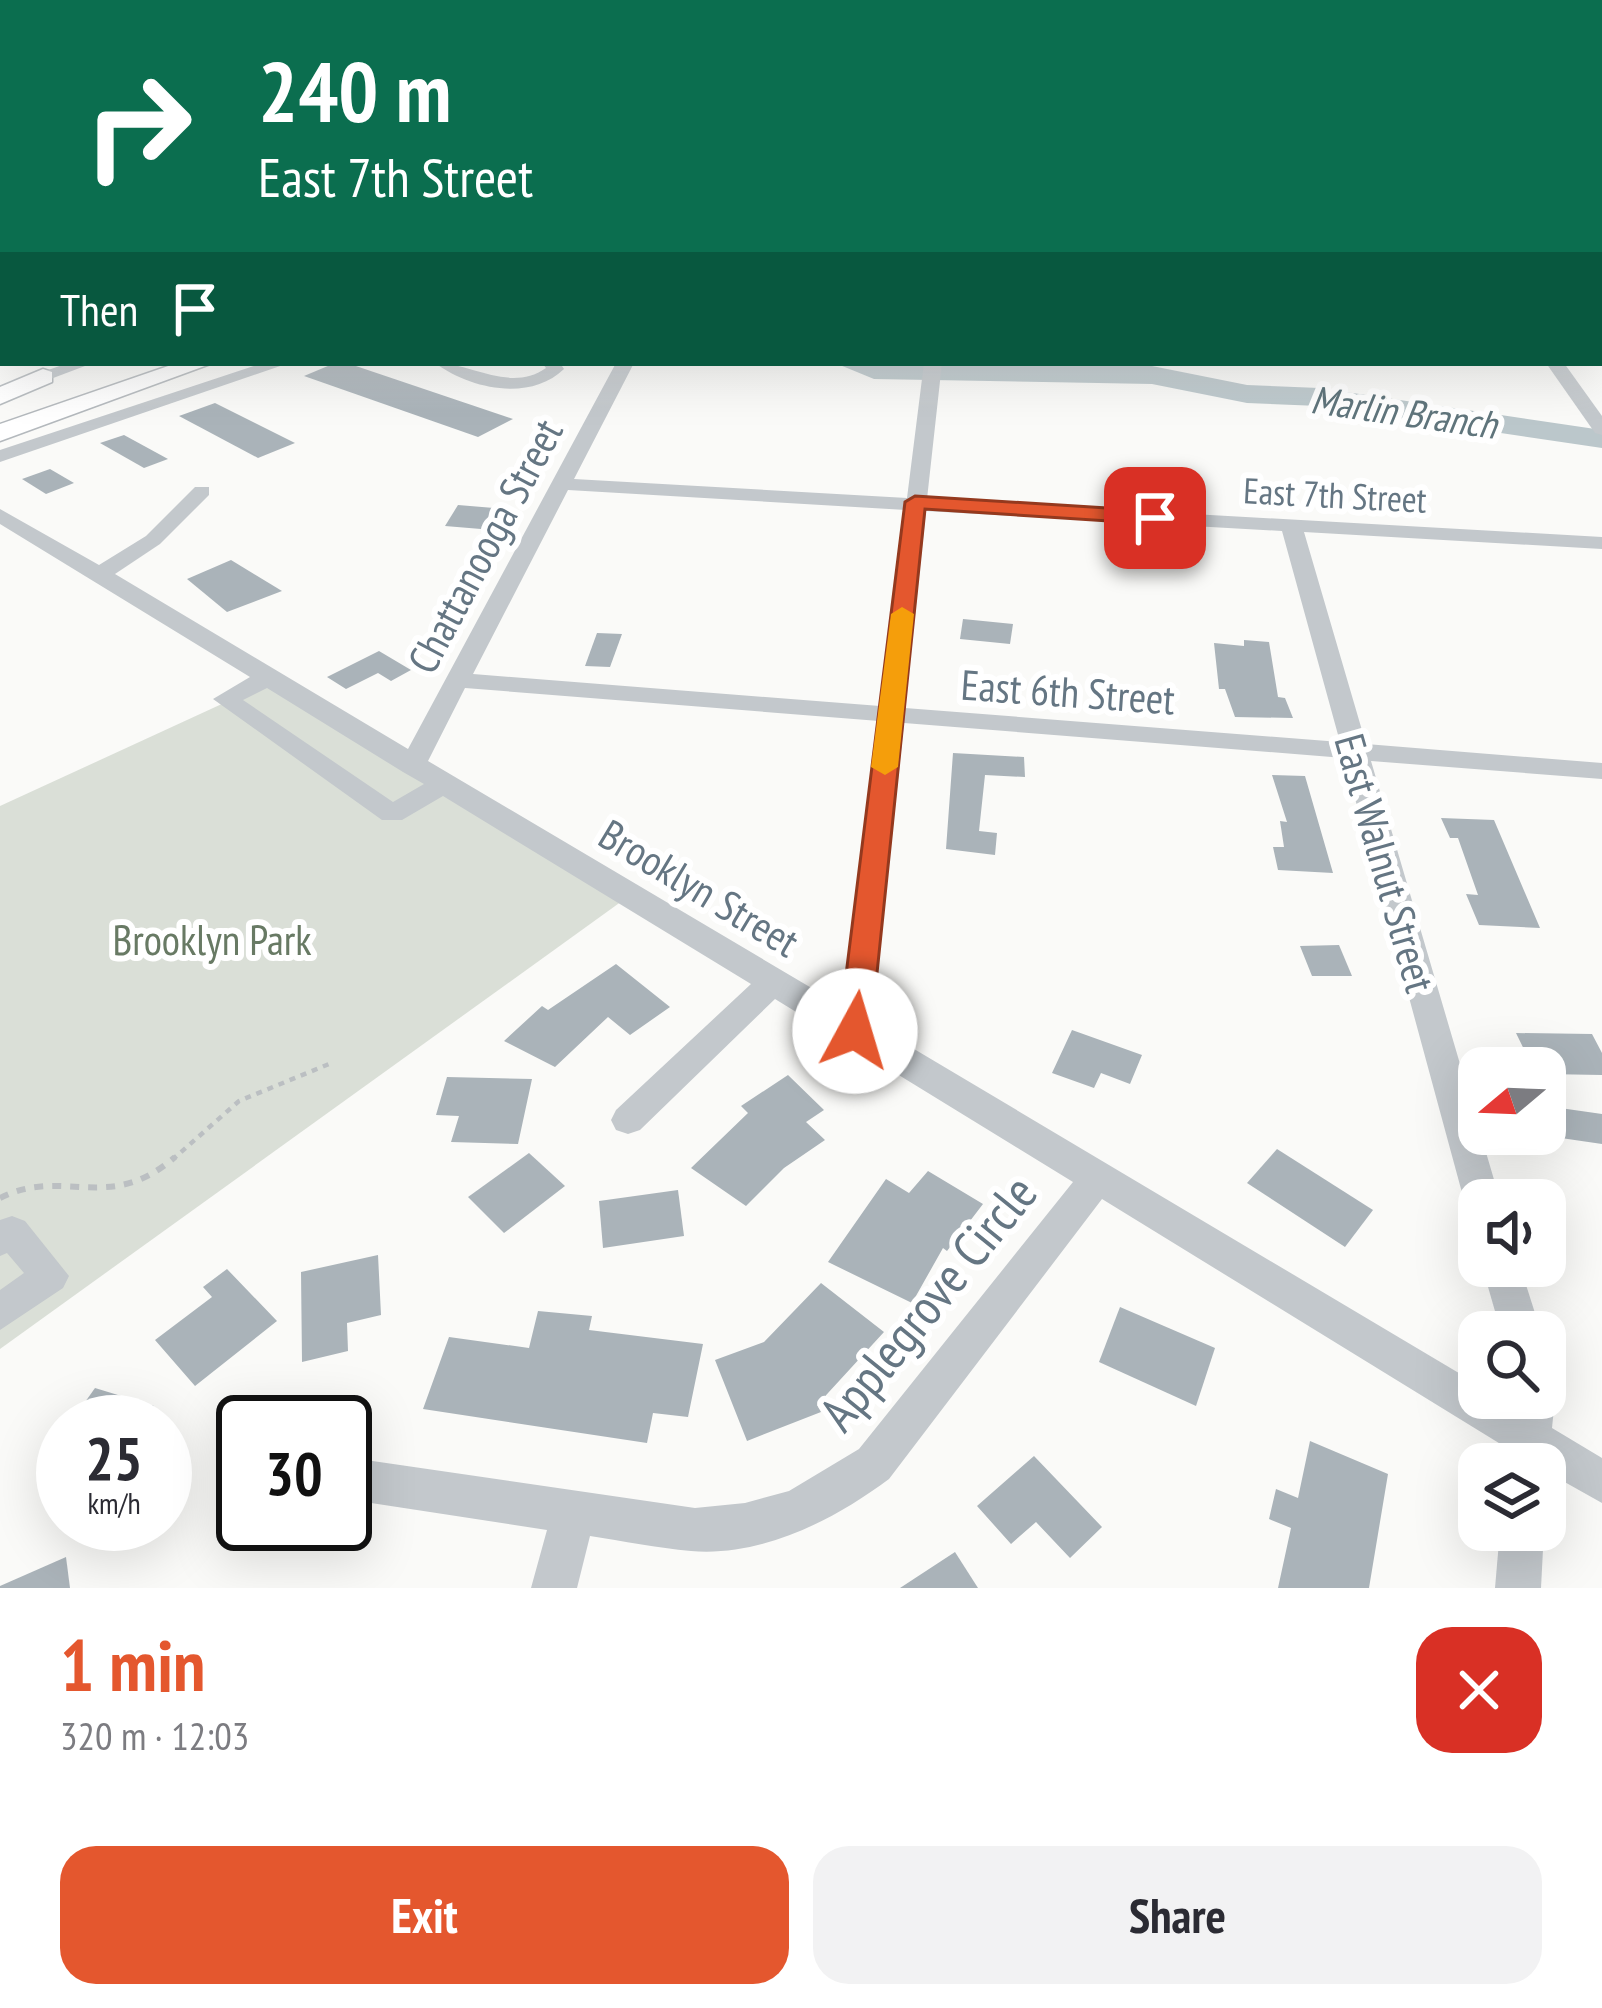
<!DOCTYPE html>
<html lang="en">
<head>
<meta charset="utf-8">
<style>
  body { margin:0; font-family:"PT Sans Narrow",sans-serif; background:#f2f2f3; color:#2b2b33; height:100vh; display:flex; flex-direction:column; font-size:45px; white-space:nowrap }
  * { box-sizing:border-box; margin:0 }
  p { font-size:39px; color:#7c7c81 }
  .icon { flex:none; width:66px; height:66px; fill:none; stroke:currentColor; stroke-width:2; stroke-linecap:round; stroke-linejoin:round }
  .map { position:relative; height:1588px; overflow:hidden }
  .drawer { display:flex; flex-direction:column; background:#fff; flex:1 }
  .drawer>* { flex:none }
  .hud { position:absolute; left:0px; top:0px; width:1602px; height:366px; box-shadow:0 12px 48px #0002; background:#0b6e4f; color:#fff; overflow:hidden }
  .needle { width:78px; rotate:251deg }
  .buttons { position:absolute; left:1458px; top:1047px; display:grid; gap:24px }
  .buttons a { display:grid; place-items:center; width:108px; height:108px; border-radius:24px; background:#fff; box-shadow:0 12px 48px #0002; font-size:60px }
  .speed { position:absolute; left:36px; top:1395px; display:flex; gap:24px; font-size:60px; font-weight:700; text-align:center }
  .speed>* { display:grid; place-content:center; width:156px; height:156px; border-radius:50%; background:#fff; box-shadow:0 12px 48px #0002; line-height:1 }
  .speed small { font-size:30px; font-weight:400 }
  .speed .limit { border:6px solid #111; border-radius:18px; background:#fff; color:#111 }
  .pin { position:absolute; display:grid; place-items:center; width:102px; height:102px; color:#fff; margin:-51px; border-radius:24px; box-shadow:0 6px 18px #0006 }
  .me { position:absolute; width:132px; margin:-66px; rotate:6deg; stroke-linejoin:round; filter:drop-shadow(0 0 9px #0008) }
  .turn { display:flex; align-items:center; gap:42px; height:252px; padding:0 60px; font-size:54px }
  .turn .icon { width:156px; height:156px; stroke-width:2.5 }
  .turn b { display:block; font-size:84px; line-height:102px }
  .then { display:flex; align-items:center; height:114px; padding:0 60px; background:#0003; gap:24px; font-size:45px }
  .round { display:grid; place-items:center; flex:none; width:126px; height:126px; border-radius:36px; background:#f2f2f3 }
  .overview { display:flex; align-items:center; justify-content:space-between; height:204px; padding:0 60px }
  h1 { font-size:72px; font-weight:700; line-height:90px; color:#e4572e }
  .primary-button { display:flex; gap:24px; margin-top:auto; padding:24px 60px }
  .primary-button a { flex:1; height:138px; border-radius:36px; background:#e4572e; color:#fff; font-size:48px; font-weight:700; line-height:138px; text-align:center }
  .primary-button a+a { background:#f2f2f3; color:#2b2b33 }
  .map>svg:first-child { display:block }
</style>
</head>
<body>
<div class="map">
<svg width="1602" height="1588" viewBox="0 0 1602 1588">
  <rect width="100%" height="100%" fill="#fafaf8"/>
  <polygon fill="#dadfd7" points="272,681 629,896 0,1349 0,806"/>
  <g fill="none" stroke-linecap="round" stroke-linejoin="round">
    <polygon fill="#bbc7cb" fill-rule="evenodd" points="835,363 1152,366 1247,385 1319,388 1602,430 1602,448 1319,406 1247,403 1152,384 874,379"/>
  </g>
  <g fill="#aab3b9">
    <polygon points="335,363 347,363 513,419 478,437 304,376"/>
    <polygon points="215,403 295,443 258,458 179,416"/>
    <polygon points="124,435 168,459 144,468 100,443"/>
    <polygon points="50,469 74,483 46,494 22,479"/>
    <polygon points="458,505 494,508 481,529 445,526"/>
    <polygon points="231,560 282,591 227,612 187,579"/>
    <polygon points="963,619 1013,624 1010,644 960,639"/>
    <polygon points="597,633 622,634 610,667 585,666"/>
    <polygon points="1244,640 1269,642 1278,697 1285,698 1293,718 1235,717 1225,689 1219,689 1214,643 1244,646"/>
    <polygon points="379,651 411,670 391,681 378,673 346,689 327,677"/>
    <polygon points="953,753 1024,757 1025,777 985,775 979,831 997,833 995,855 946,849"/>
    <polygon points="1272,775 1305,776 1333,873 1278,870 1273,847 1284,847 1280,821 1287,822"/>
    <polygon points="1441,818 1494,820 1540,928 1479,925 1466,894 1478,895 1458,838 1450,838"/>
    <polygon points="1339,945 1352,976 1312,976 1300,946"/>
    <polygon points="616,964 670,1007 630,1035 608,1017 555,1067 504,1041 542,1006 548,1010"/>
    <polygon points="1072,1030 1142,1055 1130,1084 1101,1073 1094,1088 1052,1073"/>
    <polygon points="1516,1033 1592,1034 1602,1053 1602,1075 1545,1074 1545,1068 1533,1068"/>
    <polygon points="788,1075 824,1110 806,1122 825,1140 784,1168 746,1206 691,1168 748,1113 741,1106"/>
    <polygon points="447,1077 532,1079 518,1144 451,1142 459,1116 436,1115"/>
    <polygon points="1553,1107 1602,1114 1602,1144 1561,1138"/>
    <polygon points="1277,1149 1373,1210 1345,1247 1247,1183"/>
    <polygon points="529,1153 565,1186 504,1233 468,1197"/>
    <polygon points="928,1171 983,1204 947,1251 943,1248 912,1303 828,1262 886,1179 909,1193"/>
    <polygon points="678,1190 684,1236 603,1248 599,1201"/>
    <polygon points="378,1255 381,1315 347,1323 348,1351 302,1362 301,1272"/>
    <polygon points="227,1269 277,1321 195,1386 155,1340 212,1297 203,1287"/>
    <polygon points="821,1283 884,1332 817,1405 821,1412 747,1441 715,1360 764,1342"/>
    <polygon points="1120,1307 1215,1348 1196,1406 1099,1362"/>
    <polygon points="538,1311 592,1316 589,1330 703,1344 688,1417 653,1413 647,1443 423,1409 449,1337 529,1348"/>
    <polygon points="95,1388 154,1406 144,1422 71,1422"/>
    <polygon points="1310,1441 1388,1474 1369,1588 1278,1588 1291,1528 1269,1519 1276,1489 1298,1498"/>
    <polygon points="1034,1456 1102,1527 1070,1558 1036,1522 1011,1544 977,1506"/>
    <polygon points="955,1552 978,1588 900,1588"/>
    <polygon points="66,1557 70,1588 0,1588 0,1586"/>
  </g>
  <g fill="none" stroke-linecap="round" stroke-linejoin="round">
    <defs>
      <g id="highway">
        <polygon points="177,363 213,363 0,441 0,424"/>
        <polygon points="43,369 52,372 52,382 0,404 0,387"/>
      </g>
    </defs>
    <use href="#highway" stroke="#b4b9bd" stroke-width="3"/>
    <polyline stroke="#bbbfc2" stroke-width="4.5" stroke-dasharray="6 6" stroke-linecap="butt" points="172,1160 239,1101 329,1064"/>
    <path stroke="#bbbfc2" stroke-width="6" stroke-dasharray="9 9" stroke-linecap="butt" d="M 0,1198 C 64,1166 108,1215 175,1157"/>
    <g fill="#c3c8cc" fill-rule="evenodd">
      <rect x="1599" y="196" width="3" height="8"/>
      <rect x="1599" y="232" width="3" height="8"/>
      <rect x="1599" y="311" width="3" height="10"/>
      <polygon points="68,363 93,363 0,398 0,387"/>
      <polygon points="263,363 289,363 0,462 0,450"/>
      <path d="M 435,363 C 473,363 510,393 546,368 L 542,363 L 560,363 L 564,369 C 530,402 470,389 435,363 Z"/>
      <path d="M 616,363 L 634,363 L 574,479 L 907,498 L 924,363 L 942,363 L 927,499 L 1602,537 L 1602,549 L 1304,532 L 1366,744 L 1602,763 L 1602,779 L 1371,761 L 1500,1200 L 1479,1200 L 1479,1214 L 1469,1211 L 1464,1200 L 1344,758 L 904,723 L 872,1024 L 1479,1385 L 1479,1398 L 1501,1398 L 1514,1405 L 1515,1398 L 1545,1398 L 1545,1383 L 1549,1384 L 1555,1398 L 1552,1428 L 1602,1458 L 1602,1503 L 1545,1471 L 1545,1464 L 1505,1464 L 1507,1448 L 1102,1199 L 889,1479 C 834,1520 762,1557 691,1551 C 657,1548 623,1541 590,1536 L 577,1588 L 531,1588 L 547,1530 L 345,1499 L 345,1457 L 695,1508 L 745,1503 L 789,1491 L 859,1449 L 1073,1182 L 775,999 L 640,1130 L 628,1134 L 616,1130 L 611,1120 L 616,1110 L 751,984 L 443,796 L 402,820 L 382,820 L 213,699 L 250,677 L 0,524 L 0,509 L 99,565 L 146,536 L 195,487 L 209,487 L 209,495 L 160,544 L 115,574 L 408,749 ZM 568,490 L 906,510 L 880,706 L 473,674 ZM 926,511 L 1282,531 L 1340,742 L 905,708 ZM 267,688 L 403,772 L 424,784 L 393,802 L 243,700 ZM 465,688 L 879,721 L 842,1006 L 428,761 Z"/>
      <polygon points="1546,363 1564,363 1602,416 1602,435 1595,433"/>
      <polygon points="12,1216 25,1221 69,1276 63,1288 0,1330 0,1290 24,1273 7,1253 0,1256 0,1220"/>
      <polygon points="1482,1266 1520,1266 1541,1332 1501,1332"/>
      <polygon points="1500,1530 1544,1530 1541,1588 1495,1588"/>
    </g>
    <use href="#highway" fill="#fff" fill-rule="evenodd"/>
  </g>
  <linearGradient id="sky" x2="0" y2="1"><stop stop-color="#96bcdc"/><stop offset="0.46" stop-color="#fdfdfc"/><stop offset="1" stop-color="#fdfdfc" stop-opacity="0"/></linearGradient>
  <rect width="1602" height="414" fill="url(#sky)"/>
  <polygon fill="#e4572e" stroke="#94391e" stroke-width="3" points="915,496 1155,511 1165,518 1155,524 925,509 871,1031 855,1043 839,1031 905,502"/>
  <polygon fill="#f59e0b" points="902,607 914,614 898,767 885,775 871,767 891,614"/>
  <g text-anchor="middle" stroke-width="12" stroke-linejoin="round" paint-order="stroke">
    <g font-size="36" fill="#657683" stroke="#fff">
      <text transform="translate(1335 495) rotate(3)" y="13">East 7th Street</text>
    </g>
    <g font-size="39" font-style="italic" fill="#60757c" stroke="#fff">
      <text transform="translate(1404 412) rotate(8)" y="14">Marlin Branch</text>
    </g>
    <g font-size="42" fill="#657683" stroke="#fff">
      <text transform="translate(485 546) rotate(-62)" y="15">Chattanooga Street</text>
      <text transform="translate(1068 692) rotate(4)" y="15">East 6th Street</text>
      <text transform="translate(1385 863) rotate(74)" y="15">East Walnut Street</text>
      <text transform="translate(699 888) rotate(31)" y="15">Brooklyn Street</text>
    </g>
    <g font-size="42" fill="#687a64" stroke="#fff">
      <text x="212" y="955">Brooklyn Park</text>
    </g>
    <g font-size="51" fill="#657683" stroke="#fff">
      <text transform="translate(928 1303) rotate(-51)" y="18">Applegrove Circle</text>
    </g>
  </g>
</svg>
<div class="buttons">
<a><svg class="needle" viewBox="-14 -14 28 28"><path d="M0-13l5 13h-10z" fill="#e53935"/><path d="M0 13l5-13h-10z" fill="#7c7c81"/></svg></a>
<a><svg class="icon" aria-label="sound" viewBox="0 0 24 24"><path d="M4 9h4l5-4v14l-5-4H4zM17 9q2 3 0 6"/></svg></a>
<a><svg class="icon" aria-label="search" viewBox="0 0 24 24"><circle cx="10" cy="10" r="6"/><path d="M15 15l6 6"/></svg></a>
<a><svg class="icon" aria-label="layers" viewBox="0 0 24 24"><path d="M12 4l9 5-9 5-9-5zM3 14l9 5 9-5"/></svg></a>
</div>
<div class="speed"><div>25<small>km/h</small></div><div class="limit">30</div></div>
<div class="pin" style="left:1155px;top:518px;background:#d93025"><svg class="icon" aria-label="arrive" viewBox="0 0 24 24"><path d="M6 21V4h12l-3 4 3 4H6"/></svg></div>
<svg class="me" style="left:855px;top:1031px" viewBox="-20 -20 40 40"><circle r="19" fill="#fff"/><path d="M0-13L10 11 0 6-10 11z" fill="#e4572e"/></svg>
<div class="hud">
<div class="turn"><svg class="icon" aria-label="right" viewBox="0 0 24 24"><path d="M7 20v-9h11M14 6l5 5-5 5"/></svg><div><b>240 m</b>East 7th Street</div></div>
<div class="then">Then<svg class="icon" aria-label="arrive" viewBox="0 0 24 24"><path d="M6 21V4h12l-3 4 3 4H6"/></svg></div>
</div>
</div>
<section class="drawer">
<div class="overview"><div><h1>1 min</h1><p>320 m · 12:03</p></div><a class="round" style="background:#d93025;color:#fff"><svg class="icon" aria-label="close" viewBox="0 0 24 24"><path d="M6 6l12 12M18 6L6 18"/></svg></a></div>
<div class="primary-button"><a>Exit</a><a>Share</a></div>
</section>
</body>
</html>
